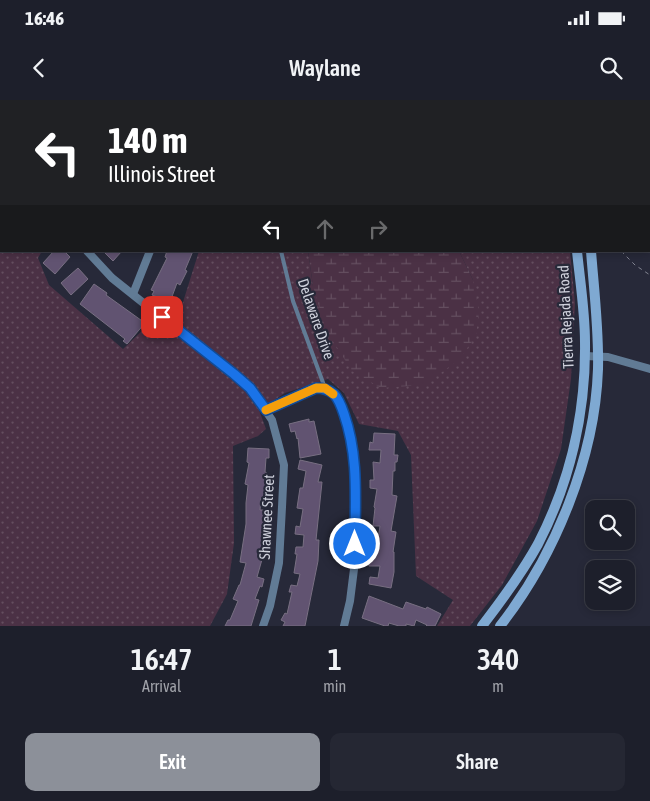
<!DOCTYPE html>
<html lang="en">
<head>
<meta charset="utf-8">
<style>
  body { margin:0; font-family:"Asap Condensed",sans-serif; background:#252733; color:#f1f3f6; height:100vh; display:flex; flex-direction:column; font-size:19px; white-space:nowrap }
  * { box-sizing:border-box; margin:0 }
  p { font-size:16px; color:#a0a2a9 }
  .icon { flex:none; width:28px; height:28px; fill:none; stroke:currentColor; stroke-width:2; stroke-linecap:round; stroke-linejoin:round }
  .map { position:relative; height:526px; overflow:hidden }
  .drawer { display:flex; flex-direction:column; background:#1d1f2b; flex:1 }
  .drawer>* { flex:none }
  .guide { position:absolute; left:0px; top:0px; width:650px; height:152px; box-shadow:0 2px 8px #0003,0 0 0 1px #3b3d47; background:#202124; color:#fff; overflow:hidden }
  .tools { position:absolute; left:585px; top:400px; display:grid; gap:10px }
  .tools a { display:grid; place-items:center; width:50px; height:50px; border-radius:10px; background:#1d1f2b; box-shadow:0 2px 8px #0003,0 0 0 1px #3b3d47; font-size:25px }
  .pin { position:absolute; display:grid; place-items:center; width:42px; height:42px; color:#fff; margin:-21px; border-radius:10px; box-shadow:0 2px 8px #0006 }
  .me { position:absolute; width:55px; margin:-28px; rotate:0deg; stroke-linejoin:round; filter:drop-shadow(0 0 4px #0008) }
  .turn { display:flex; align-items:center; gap:18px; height:105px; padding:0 25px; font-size:22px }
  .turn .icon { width:65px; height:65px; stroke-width:2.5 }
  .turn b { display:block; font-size:35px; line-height:42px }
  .lanes { display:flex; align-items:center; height:48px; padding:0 25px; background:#0003; justify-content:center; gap:25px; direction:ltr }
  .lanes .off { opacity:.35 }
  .eta { display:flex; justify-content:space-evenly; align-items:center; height:85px; text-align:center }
  .eta b { font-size:30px; font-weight:600; line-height:35px }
  .button { display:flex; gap:10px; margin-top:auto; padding:10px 25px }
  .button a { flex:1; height:58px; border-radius:10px; background:#8c9099; color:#fff; font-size:20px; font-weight:600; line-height:58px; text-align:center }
  .button a+a { background:#252733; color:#f1f3f6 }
  .status { display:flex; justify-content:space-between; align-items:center; height:35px; padding:0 25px; background:#1d1f2b; direction:ltr }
  .status svg { height:14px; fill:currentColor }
  header { display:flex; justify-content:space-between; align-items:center; height:65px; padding:0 25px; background:#1d1f2b; font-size:22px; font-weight:600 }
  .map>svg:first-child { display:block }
</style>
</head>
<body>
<div class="status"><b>16:46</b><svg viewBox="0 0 49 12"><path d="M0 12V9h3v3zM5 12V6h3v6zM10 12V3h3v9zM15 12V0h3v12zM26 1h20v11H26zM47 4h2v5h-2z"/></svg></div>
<header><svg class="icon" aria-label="back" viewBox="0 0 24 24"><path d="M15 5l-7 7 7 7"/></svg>Waylane<svg class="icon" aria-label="search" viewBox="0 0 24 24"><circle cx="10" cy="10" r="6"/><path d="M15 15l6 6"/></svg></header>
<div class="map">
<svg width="650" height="526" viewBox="0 0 650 526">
  <defs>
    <pattern id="grass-dots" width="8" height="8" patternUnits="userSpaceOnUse" patternTransform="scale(1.25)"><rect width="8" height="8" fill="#4b3145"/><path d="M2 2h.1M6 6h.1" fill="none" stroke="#644e5f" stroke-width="1.8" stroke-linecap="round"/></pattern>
    <pattern id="wetland-marsh" width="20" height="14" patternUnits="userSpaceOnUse" patternTransform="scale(1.25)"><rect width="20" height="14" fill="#4b3145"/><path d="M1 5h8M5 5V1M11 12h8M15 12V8" fill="none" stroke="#644e5f"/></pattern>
  </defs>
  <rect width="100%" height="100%" fill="#272939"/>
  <g fill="url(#grass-dots)">
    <polygon points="0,0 52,1 1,1 1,151 42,151 38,158 49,185 123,249 166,208 178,218 199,151 308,151 313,186 473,180 459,151 570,151 575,203 571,279 561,349 537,421 502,485 470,526 437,526 453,500 416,476 411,355 398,331 359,324 344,293 328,279 285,293 259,310 266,329 258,336 233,346 234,443 227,494 210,526 0,526"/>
    <polygon points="369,0 553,0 553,1 367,1"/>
  </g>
  <polygon fill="url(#wetland-marsh)" points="308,151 459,151 473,180 479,212 476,235 460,259 424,285 381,288 352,271 326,230 313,186"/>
  <g fill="#615371" stroke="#786f82">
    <polygon points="54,151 64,151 70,157 55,174 43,163"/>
    <polygon points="103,151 122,151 113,161"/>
    <polygon points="167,151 193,151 185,170 187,171 180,185 177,183 170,202 152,195 154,191 151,190 167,158 165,157"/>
    <polygon points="78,168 88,179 71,195 61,183"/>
    <polygon points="94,184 107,193 106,195 145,223 127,244 123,241 125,239 80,204"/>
    <polygon points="309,319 309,322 314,321 321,354 300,358 298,338 297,339 295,331 291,332 289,324"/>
    <polygon points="374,333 395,334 394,355 398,355 397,362 395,362 395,371 393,371 392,395 397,396 391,431 396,432 393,452 394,452 394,472 391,488 369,484 370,477 378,478 380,466 369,466 369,459 373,459 374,446 371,445 372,439 378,439 380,426 373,426 375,408 374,407 377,389 370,388 370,380 374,380 373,362 380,363 381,350 369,350 370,342 373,343"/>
    <polygon points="248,348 269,349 269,358 266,358 265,372 267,373 266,379 271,380 268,399 261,398 260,410 266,410 266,419 269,419 265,450 267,450 266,457 263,456 257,477 264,479 262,487 260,486 255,499 259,500 251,526 225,526 228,520 230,520 238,501 233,499 239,485 240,485 246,463 240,462 246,424 246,403 248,385 245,384 249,363 247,362"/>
    <polygon points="300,360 322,365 318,382 322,382 316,440 319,440 318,461 305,526 283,526 285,522 281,520 285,513 287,514 292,492 289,492 291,485 297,486 300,474 294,473 297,454 295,454 296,447 303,447 304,435 295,434 296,426 300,427 303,409 297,408 300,388 303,388 306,371 298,369"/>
    <polygon points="369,496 403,509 406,502 426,509 427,507 441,514 435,526 426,526 427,525 416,520 414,526 406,524 406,526 399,526 389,523 388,526 385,526 362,518"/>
  </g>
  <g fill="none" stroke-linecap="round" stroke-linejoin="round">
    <polyline stroke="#828491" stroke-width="1" stroke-dasharray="4 4" stroke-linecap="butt" points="621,151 635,165 650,175"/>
    <g stroke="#617b95" stroke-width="4">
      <polyline points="649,31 650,31"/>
      <polyline points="281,151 293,201 325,288"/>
    </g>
    <g stroke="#617b95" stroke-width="8">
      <polyline points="71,1 75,0"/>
      <polyline points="174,1 174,0"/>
      <polyline points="268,1 269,0"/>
      <polyline points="649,66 650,66"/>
      <polyline points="87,151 112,178 250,288 272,320 284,365 282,407 279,463 270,506 263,526"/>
      <polyline points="133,194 150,151"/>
      <polyline points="585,256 608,257 650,269"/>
      <polyline points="266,310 316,288 325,288 334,295 341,307 351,335 355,359 355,461 350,501 344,526"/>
    </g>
    <g stroke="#7fa9d2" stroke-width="10">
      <polyline points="562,0 562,1"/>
      <polyline points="577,0 577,1"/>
      <path d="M 482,526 C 502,500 522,473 538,444 C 570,382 586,312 585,242 C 585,212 580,181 577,151"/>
      <path d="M 500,526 C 555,456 595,358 598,269 C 599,230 594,190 591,151"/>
    </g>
  </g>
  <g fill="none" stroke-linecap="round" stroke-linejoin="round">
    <defs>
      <path id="route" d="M 162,217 L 234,274 L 250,288 L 266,310 L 316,288 C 323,288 328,289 334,294 C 339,299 342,308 344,314 C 359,357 355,400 355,444"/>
    </defs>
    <use href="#route" stroke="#114b97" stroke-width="12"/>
    <use href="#route" stroke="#1a73e8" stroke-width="9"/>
    <polyline stroke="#f59e0b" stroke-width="9" points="266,310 316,288 325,288 333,294"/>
  </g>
  <g text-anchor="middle" stroke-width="4.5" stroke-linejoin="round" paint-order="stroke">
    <g font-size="15" fill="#ced0db" stroke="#272939">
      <text transform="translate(566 217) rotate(-93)" y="5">Tierra Rejada Road</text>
      <text transform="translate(316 219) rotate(71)" y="5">Delaware Drive</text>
      <text transform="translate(267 417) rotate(-87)" y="5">Shawnee Street</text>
    </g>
  </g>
</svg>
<div class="tools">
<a><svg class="icon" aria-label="search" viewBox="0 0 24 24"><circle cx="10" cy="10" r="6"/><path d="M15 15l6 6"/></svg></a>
<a><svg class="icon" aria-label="layers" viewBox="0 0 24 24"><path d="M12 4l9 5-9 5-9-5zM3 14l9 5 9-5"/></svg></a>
</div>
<div class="pin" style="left:162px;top:217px;background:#d93025"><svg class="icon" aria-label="arrive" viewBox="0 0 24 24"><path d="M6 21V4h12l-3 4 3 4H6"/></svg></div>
<svg class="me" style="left:355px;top:444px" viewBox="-20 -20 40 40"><circle r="17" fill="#1a73e8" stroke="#fff" stroke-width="3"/><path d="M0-11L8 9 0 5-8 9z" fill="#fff"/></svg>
<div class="guide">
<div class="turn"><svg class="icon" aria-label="left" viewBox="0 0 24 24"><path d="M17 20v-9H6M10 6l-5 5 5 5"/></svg><div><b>140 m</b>Illinois Street</div></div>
<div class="lanes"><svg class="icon" aria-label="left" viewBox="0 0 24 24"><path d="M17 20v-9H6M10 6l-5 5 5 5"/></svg><svg class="icon off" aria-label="ahead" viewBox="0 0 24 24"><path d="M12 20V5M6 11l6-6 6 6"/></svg><svg class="icon off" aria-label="right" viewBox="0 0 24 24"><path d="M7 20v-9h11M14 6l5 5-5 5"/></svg></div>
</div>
</div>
<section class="drawer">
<div class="eta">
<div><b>16:47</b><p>Arrival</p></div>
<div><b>1</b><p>min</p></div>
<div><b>340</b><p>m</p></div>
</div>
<div class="button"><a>Exit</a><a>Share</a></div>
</section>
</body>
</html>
